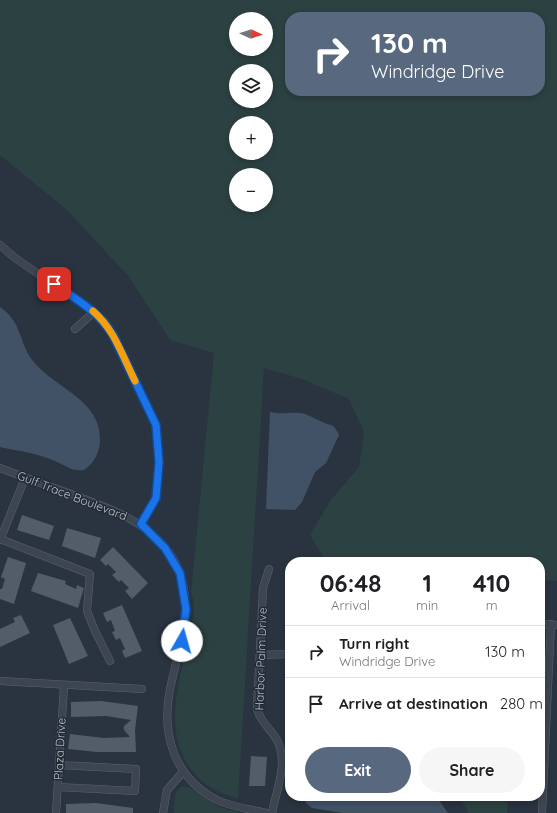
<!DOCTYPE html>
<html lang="en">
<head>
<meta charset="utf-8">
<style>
  body { margin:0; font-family:Quicksand,sans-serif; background:#f6f6f6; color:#202124; height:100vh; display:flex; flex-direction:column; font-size:15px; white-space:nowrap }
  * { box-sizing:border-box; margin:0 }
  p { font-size:13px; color:#757577 }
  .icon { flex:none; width:22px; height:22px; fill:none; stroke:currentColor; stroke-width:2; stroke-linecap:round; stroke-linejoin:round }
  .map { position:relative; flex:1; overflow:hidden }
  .details { position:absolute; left:285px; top:557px; width:260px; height:244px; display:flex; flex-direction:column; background:#fff; border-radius:16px; box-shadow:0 2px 6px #0003 }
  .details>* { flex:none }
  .guide { position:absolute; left:285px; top:12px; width:260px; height:84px; border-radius:16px; box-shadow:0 2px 6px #0003; background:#57687f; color:#fff; overflow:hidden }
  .needle { width:26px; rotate:94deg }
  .controls { position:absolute; left:229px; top:12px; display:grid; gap:8px }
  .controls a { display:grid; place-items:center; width:44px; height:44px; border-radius:50%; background:#fff; box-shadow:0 2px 6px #0003; font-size:20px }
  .pin { position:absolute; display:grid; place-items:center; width:34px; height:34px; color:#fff; margin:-17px; border-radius:8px; box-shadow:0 2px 6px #0006 }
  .me { position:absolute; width:44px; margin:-22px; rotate:7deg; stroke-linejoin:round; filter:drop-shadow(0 0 3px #0008) }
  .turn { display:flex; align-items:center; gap:14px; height:84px; padding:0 20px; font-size:18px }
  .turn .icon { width:52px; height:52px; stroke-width:2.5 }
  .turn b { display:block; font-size:28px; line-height:34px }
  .eta { display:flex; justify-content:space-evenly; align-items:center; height:68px; text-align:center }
  .eta b { font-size:24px; font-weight:700; line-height:28px }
  .primary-button { display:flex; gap:8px; margin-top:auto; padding:8px 20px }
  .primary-button a { flex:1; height:46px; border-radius:24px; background:#57687f; color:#fff; font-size:16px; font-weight:700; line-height:46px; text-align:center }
  .primary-button a+a { background:#f6f6f6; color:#202124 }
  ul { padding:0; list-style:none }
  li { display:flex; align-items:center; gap:12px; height:52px; padding:0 20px; border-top:1px solid #e0e0e0 }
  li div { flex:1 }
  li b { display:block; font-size:15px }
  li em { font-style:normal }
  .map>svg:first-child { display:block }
</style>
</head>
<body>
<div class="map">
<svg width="557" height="813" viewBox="0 0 557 813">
  <rect width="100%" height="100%" fill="#293440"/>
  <g fill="#2c4142" fill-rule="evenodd">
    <path d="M 0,0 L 557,0 L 557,581 L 540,580 L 540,562 L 329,562 L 323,557 L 310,535 L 330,501 L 359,467 L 364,432 L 349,399 L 302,379 L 264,368 L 238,799 C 229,795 218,793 210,787 C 156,749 178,688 189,634 C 193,620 197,607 191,593 L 214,353 L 170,340 L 129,277 L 67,210 L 0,155 ZM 290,17 L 540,17 L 540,91 L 290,91 ZM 236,19 L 266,19 L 266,49 L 236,49 ZM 236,71 L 266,71 L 266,101 L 236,101 ZM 236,123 L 266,123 L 266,153 L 236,153 ZM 236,175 L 266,175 L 266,205 L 236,205 Z"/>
    <polygon points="181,786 189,787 219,807 241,813 174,813 175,795"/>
    <polygon points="459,796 508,796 507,813 469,813"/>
  </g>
  <g fill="#415267">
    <path d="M 0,307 C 23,323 18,342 33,361 C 55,389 102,399 100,442 C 99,454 93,464 84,470 C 72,472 65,465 55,461 C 37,453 18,451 0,447 Z"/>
    <path d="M 270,412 C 282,415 294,411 305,414 C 311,416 315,419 320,421 C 332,427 333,422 339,435 L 326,463 L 315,472 L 302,502 L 295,510 L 266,509 Z"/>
    <polygon points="304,796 436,796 448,813 343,813 312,808 306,803"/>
  </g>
  <g fill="#535d6a">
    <polygon points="22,515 54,526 49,540 17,530"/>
    <polygon points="67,528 101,538 95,558 62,546"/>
    <polygon points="113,547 148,583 132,599 125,591 129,588 121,580 119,582 112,575 116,572 108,564 106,566 100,560"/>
    <polygon points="8,557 26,563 14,604 0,599 0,589 2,589 5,579 1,577"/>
    <polygon points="38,573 66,581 65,584 76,589 77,585 84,588 78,608 31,591"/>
    <polygon points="122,605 142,651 125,658 122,651 125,649 120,638 116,640 112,632 115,631 111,620 107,622 103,613"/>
    <polygon points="21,615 30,633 0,647 0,629 15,622 13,618"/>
    <polygon points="70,618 88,656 69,664 53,625"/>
    <polygon points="101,701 138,706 135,730 136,752 97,752 68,749 70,734 104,738 130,737 124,730 124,726 131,720 106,716 71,717 71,702"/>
    <polygon points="251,756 267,757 265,786 249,786"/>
    <polygon points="96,803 133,808 133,813 66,813 66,804"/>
  </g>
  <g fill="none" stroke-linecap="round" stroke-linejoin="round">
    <defs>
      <g id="minor">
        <polyline points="0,245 15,258 94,312 105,322 113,335 156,425 159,462 156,498 141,524"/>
        <polyline points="75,329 94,312"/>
        <path d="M 0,468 C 24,477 47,486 71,494 C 106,507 140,518 165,547 C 201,590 180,642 170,689 C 161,734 174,778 217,800 C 232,807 250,809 266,813"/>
        <polyline points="0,539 90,574 87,611 95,631 110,661"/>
        <polyline points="0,540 25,478"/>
        <path d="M 269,569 L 263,588 L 257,709 C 261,723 271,729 277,740 C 289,763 276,790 272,813"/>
        <polyline points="540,624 557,625"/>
        <polyline points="260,655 290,654"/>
        <polyline points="0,681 142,689"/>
        <polyline points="58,787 135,791 136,769 59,765"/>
        <polyline points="56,813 64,686"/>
        <polyline points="163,813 167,790 182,773"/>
        <polyline points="542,813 551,624"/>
      </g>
    </defs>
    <use href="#minor" stroke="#5b636d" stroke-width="8"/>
    <use href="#minor" stroke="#3d4550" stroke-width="7"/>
  </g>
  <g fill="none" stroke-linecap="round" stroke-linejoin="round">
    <defs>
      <path id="route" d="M 54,284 C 76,299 99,312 113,335 L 156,425 L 159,462 L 156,498 L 141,524 L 165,548 L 180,573 L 186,609 L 182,641"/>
    </defs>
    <use href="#route" stroke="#114b97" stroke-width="10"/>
    <use href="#route" stroke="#1a73e8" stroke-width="7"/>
    <path stroke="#f59e0b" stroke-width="7" d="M 93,311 C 114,329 123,357 135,381"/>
  </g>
  <g text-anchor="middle" stroke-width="3" stroke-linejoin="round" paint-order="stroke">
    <g font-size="12" fill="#bac1ca" stroke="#222a35">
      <text transform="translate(72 496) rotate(21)" y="4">Gulf Trace Boulevard</text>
      <text transform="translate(261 659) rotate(-88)" y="4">Harbor Palm Drive</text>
      <text transform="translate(60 749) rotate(-87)" y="4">Plaza Drive</text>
    </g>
  </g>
</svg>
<div class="controls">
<a><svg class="needle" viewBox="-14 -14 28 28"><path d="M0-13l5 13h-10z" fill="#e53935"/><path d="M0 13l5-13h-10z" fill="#757577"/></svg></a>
<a><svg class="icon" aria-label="layers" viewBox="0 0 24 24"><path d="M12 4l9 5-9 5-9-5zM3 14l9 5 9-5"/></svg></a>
<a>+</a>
<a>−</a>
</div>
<div class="pin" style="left:54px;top:284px;background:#d93025"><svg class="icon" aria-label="arrive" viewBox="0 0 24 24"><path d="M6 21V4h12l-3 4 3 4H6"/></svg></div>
<svg class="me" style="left:182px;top:641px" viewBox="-20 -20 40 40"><circle r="19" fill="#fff"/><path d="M0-13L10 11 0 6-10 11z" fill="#1a73e8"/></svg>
<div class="guide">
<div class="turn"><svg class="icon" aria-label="right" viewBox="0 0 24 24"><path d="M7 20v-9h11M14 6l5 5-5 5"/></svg><div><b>130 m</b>Windridge Drive</div></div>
</div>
<section class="details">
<div class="eta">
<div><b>06:48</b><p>Arrival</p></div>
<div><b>1</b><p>min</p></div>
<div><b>410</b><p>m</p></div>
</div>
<ul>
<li><svg class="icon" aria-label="right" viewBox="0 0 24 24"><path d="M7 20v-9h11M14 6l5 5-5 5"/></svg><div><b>Turn right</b><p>Windridge Drive</p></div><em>130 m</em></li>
<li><svg class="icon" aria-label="arrive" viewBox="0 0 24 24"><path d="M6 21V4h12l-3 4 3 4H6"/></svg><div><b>Arrive at destination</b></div><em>280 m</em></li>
</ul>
<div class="primary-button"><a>Exit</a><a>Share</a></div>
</section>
</div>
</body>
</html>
